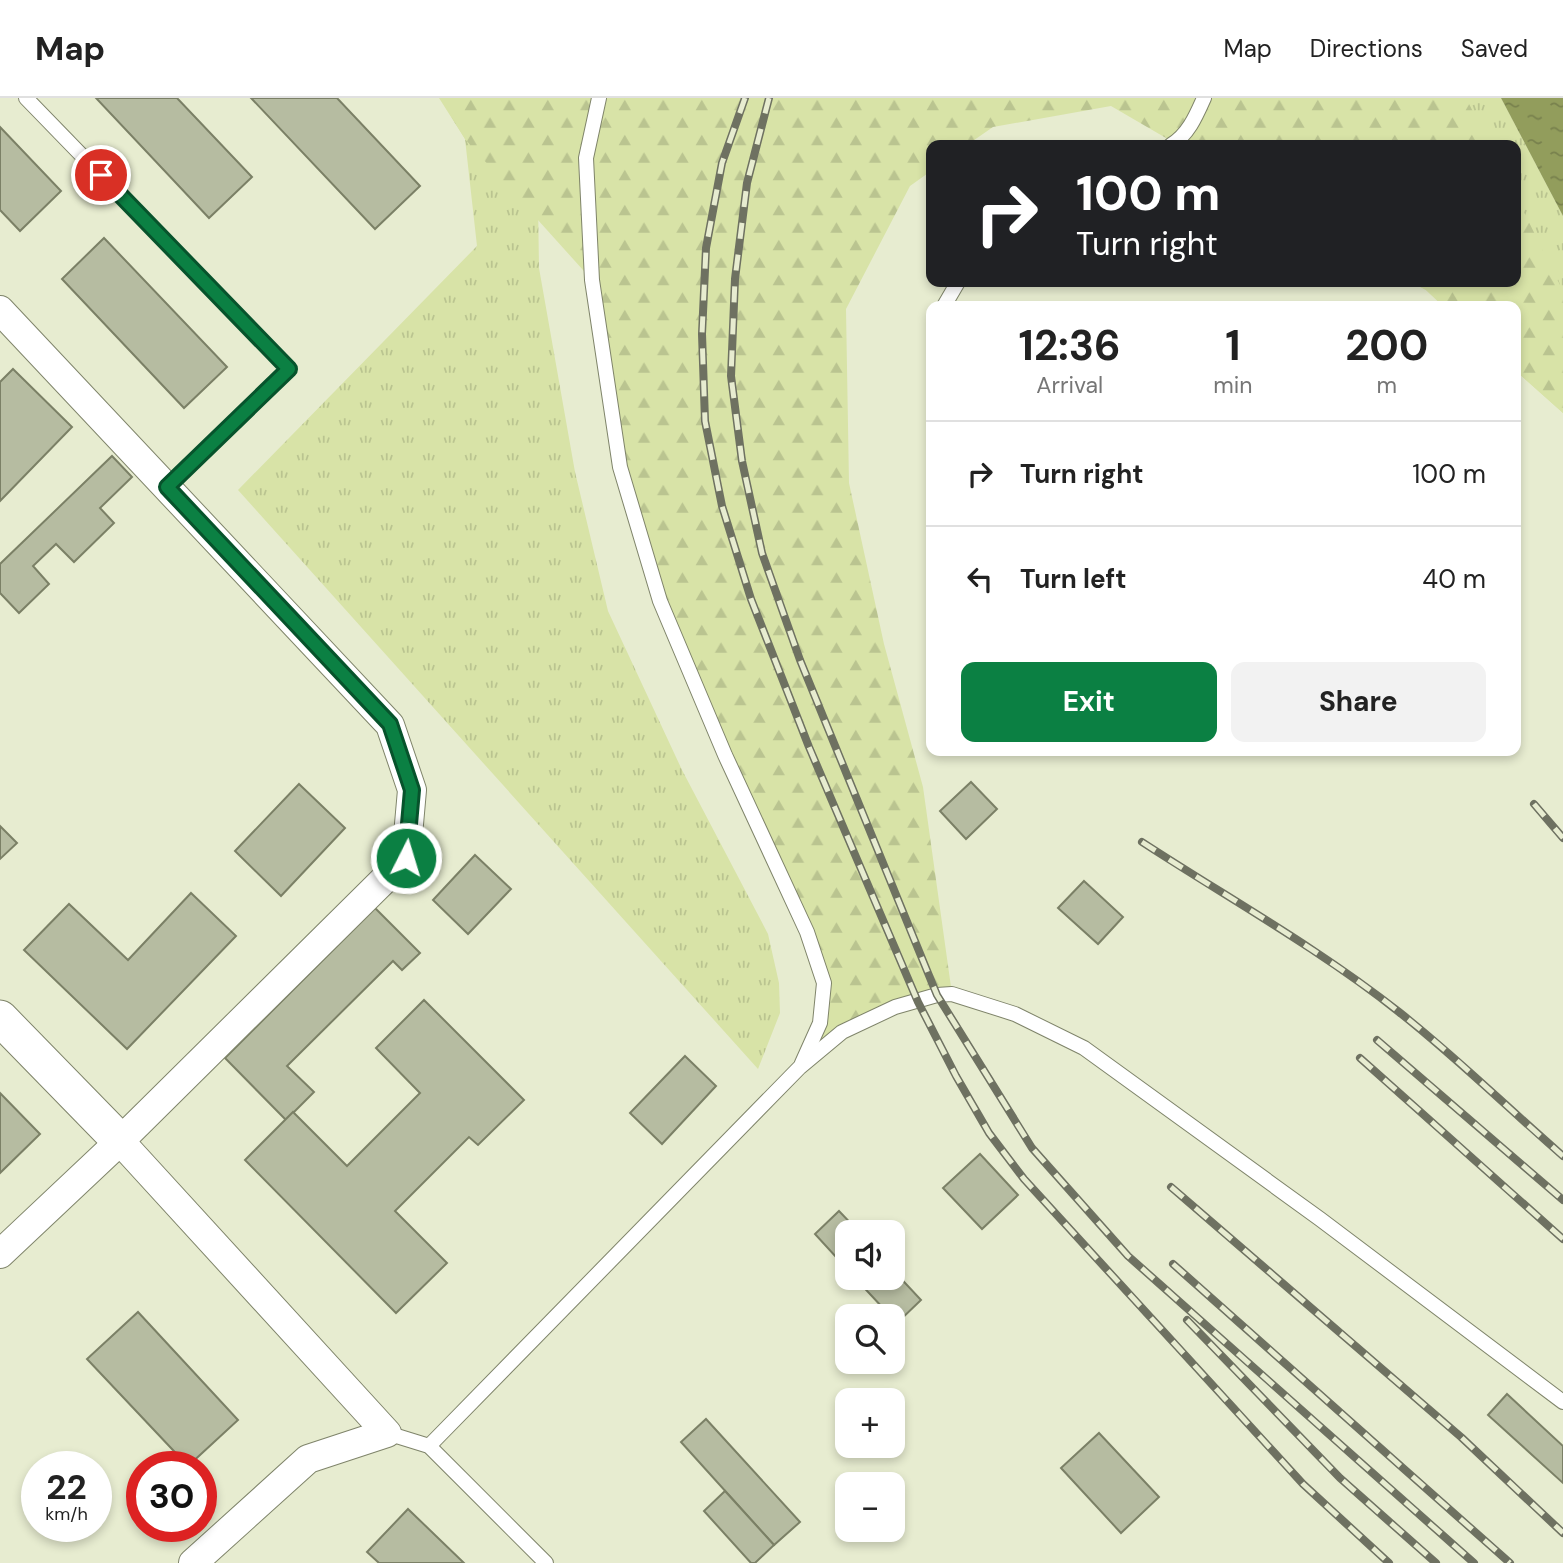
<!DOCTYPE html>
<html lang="en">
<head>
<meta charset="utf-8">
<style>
  body { margin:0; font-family:"DM Sans",sans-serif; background:#f2f2f2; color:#222; height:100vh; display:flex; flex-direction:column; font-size:26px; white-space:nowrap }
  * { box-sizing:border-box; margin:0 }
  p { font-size:23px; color:#767676 }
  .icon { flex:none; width:38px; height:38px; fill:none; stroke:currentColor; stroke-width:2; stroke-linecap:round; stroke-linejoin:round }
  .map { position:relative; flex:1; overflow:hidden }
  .sheet { position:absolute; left:926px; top:203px; width:595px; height:455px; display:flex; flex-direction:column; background:#fff; border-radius:14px; box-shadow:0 4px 10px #0003 }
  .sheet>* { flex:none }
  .guide { position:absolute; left:926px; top:42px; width:595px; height:147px; border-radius:14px; box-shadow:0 4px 10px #0003; background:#202124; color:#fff; overflow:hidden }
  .fabs { position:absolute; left:835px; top:1122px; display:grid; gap:14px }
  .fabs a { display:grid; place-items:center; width:70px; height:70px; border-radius:14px; background:#fff; box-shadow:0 4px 10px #0003; font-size:35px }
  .speed { position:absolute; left:21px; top:1353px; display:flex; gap:14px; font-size:35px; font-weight:700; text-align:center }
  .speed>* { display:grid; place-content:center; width:91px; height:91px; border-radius:50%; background:#fff; box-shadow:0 4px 10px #0003; line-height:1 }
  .speed small { font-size:18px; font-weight:400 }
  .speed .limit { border:10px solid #d22; background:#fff; color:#111 }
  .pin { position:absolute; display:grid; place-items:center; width:60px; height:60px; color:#fff; margin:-30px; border:4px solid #fff; border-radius:50%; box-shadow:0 2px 7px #0007 }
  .me { position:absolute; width:77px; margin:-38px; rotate:5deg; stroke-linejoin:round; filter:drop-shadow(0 0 5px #0008) }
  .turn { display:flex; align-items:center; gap:24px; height:147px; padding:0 35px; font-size:32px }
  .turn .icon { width:91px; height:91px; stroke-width:2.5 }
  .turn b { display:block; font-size:49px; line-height:60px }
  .eta { display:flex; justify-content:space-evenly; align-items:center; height:119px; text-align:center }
  .eta b { font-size:42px; font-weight:700; line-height:49px }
  .primary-button { display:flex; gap:14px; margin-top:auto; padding:14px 35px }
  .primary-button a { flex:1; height:80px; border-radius:14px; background:#0b8043; color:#fff; font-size:28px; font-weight:700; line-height:80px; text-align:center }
  .primary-button a+a { background:#f2f2f2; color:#222 }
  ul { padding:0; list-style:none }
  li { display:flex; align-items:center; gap:21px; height:105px; padding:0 35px; border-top:2px solid #e0e0e0 }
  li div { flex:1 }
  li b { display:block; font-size:26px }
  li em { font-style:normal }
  header { display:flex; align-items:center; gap:42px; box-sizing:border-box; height:98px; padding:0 35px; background:#fff; border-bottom:2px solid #e0e0e0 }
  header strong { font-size:33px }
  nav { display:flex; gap:38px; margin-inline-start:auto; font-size:24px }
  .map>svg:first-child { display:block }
</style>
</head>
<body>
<header>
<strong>Map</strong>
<nav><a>Map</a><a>Directions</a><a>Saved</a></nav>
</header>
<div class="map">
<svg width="1563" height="1465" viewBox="0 0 1563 1465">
  <defs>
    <pattern id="grass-tufts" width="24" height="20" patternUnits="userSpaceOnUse" patternTransform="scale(1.75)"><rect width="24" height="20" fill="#d8e3a7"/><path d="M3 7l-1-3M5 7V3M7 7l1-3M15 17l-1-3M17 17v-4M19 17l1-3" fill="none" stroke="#bac490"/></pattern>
    <pattern id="forest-firs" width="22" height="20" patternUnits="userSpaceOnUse" patternTransform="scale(1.75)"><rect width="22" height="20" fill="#d8e3a7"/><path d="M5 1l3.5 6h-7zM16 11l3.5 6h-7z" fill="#bac490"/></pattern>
    <pattern id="water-ripples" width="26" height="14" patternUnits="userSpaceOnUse" patternTransform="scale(1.75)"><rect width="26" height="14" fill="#929d5c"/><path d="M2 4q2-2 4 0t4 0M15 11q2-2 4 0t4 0" fill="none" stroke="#78814d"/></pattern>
  </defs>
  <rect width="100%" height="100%" fill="#e7ecd0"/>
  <g fill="url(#grass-tufts)">
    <polygon points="439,0 549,0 537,32 539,170 575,374 608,513 682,672 768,836 779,885 780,915 758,971 238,392 477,148 465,41"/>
    <polygon points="1223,0 1501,0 1563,118 1563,315 1516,273 1516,208 1443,208 1426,192 1411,184 1516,184 1516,47 1206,47"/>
  </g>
  <g fill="url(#forest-firs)">
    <polygon points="440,0 1466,0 1490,47 1178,47 1111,8 993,29 967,47 931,47 931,73 910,88 846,211 849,385 884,546 923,689 952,896 842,934 800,969 820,925 824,885 660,503 620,369 592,182 465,41"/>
    <polygon points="1516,98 1563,193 1563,315 1516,273 1516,208 1443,208 1426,192 1411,184 1516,184"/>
  </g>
  <polygon fill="url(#water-ripples)" points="1501,0 1563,0 1563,118"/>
  <g fill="#b6bca1" stroke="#7b8066" stroke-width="2">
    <polygon points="96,0 177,0 252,79 209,120"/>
    <polygon points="251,0 337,0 420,88 375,131"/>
    <polygon points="0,29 61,93 20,133 0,112"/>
    <polygon points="104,140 227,269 184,310 62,181"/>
    <polygon points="13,271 72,329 0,403 0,284"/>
    <polygon points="112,358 132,379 100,410 114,425 74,464 56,446 33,468 49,486 19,515 0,495 0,466"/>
    <polygon points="971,684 997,711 966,741 940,713"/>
    <polygon points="299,686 345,730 281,798 235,753"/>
    <polygon points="0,728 17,745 0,761"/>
    <polygon points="475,757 511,791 468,836 433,802"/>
    <polygon points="1084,783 1123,819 1098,846 1058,810"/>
    <polygon points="191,795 236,838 127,951 24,852 69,806 128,862"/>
    <polygon points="375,810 420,855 402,872 393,863 287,968 314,994 286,1022 225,960"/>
    <polygon points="424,902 524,1002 478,1047 469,1039 395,1113 447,1165 396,1215 245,1062 293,1014 347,1068 420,995 376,950"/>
    <polygon points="685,958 716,988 662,1046 630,1015"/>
    <polygon points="0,995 40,1036 0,1075"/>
    <polygon points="980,1056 1018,1097 982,1131 943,1090"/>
    <polygon points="839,1113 859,1134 847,1134 847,1171 815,1136"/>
    <polygon points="892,1171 921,1202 897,1225 855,1180 892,1180"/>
    <polygon points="138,1214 238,1322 188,1368 87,1261"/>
    <polygon points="1507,1296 1563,1348 1563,1385 1488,1317"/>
    <polygon points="706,1321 800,1424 774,1447 681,1344"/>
    <polygon points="1099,1335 1159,1399 1121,1435 1061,1370"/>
    <polygon points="725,1393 774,1447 755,1465 751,1465 704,1413"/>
    <polygon points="408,1411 464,1465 379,1465 367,1454"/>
  </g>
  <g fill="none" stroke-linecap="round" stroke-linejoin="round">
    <defs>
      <g id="service">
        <polyline points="26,0 289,271 167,389"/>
        <polyline points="599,0 586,60 592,182 620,369 660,503 725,657 807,834 824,885 820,925 802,965"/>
        <path d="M 1171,47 C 1188,37 1196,18 1204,0"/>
        <polyline points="944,208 958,184"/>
        <polyline points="387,1335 429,1348 546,1465"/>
        <polyline points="429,1348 800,969 842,934 895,909 937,897 952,896 1015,916 1084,950 1320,1121 1563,1304"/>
      </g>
      <g id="minor">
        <polyline points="0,212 390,627 412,692 406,760 120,1043 0,1156"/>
        <polyline points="120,1043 387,1335 308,1361 193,1465"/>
      </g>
      <polyline id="tertiary" points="0,920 120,1043"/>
    </defs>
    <use href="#service" stroke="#7f846a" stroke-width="16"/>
    <use href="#minor" stroke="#7f846a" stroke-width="30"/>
    <use href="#tertiary" stroke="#7f846a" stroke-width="37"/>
    <use href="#service" stroke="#fff" stroke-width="14"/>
    <use href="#minor" stroke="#fff" stroke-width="28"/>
    <use href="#tertiary" stroke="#fff" stroke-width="35"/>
    <defs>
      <g id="rail">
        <polyline points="745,0 722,65 706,150 702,236 705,323 722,408 751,501 809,649 918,904 956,978 989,1035 1024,1081 1303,1386 1389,1465"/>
        <polyline points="769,0 747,85 735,181 731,278 742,363 762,455 800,562 937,897 1032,1050 1128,1158 1474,1465"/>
        <polyline points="1534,706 1563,740"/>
        <path d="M 1142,744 C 1228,800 1318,850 1399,914 C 1456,959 1509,1011 1563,1058"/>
        <polyline points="1377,942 1563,1102"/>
        <polyline points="1360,960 1563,1141"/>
        <polyline points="1171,1089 1461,1339 1563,1435"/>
        <polyline points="1173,1166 1510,1465"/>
        <polyline points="1187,1222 1340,1380 1436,1465"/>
      </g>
    </defs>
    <use href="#rail" stroke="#6e7161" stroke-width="8"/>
    <use href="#rail" stroke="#e7ecd0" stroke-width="5" stroke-dasharray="16" stroke-linecap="butt"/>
  </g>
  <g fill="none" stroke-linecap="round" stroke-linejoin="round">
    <defs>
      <polyline id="route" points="101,77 289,271 167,389 390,626 412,692 406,760"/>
    </defs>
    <use href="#route" stroke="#07532c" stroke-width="18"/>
    <use href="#route" stroke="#0b8043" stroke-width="12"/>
  </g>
</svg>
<div class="fabs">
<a><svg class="icon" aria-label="sound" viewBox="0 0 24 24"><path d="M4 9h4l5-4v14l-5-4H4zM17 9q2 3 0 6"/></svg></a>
<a><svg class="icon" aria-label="search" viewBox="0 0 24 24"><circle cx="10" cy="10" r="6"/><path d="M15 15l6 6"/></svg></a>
<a>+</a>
<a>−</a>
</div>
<div class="speed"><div>22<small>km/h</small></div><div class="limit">30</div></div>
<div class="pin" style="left:101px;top:77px;background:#d93025"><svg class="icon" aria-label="arrive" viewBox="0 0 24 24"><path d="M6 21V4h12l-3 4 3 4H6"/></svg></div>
<svg class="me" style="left:406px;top:760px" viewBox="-20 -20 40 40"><circle r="17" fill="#0b8043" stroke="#fff" stroke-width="3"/><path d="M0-11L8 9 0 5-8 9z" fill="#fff"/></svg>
<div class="guide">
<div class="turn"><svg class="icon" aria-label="right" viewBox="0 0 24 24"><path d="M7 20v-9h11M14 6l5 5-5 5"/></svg><div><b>100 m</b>Turn right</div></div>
</div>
<section class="sheet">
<div class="eta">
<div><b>12:36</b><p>Arrival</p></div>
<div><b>1</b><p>min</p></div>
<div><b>200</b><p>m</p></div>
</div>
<ul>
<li><svg class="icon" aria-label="right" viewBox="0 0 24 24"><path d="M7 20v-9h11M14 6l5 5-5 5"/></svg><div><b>Turn right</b></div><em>100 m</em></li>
<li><svg class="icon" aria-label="left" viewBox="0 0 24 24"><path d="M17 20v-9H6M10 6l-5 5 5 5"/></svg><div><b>Turn left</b></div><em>40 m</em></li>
</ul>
<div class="primary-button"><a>Exit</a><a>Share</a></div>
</section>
</div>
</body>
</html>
